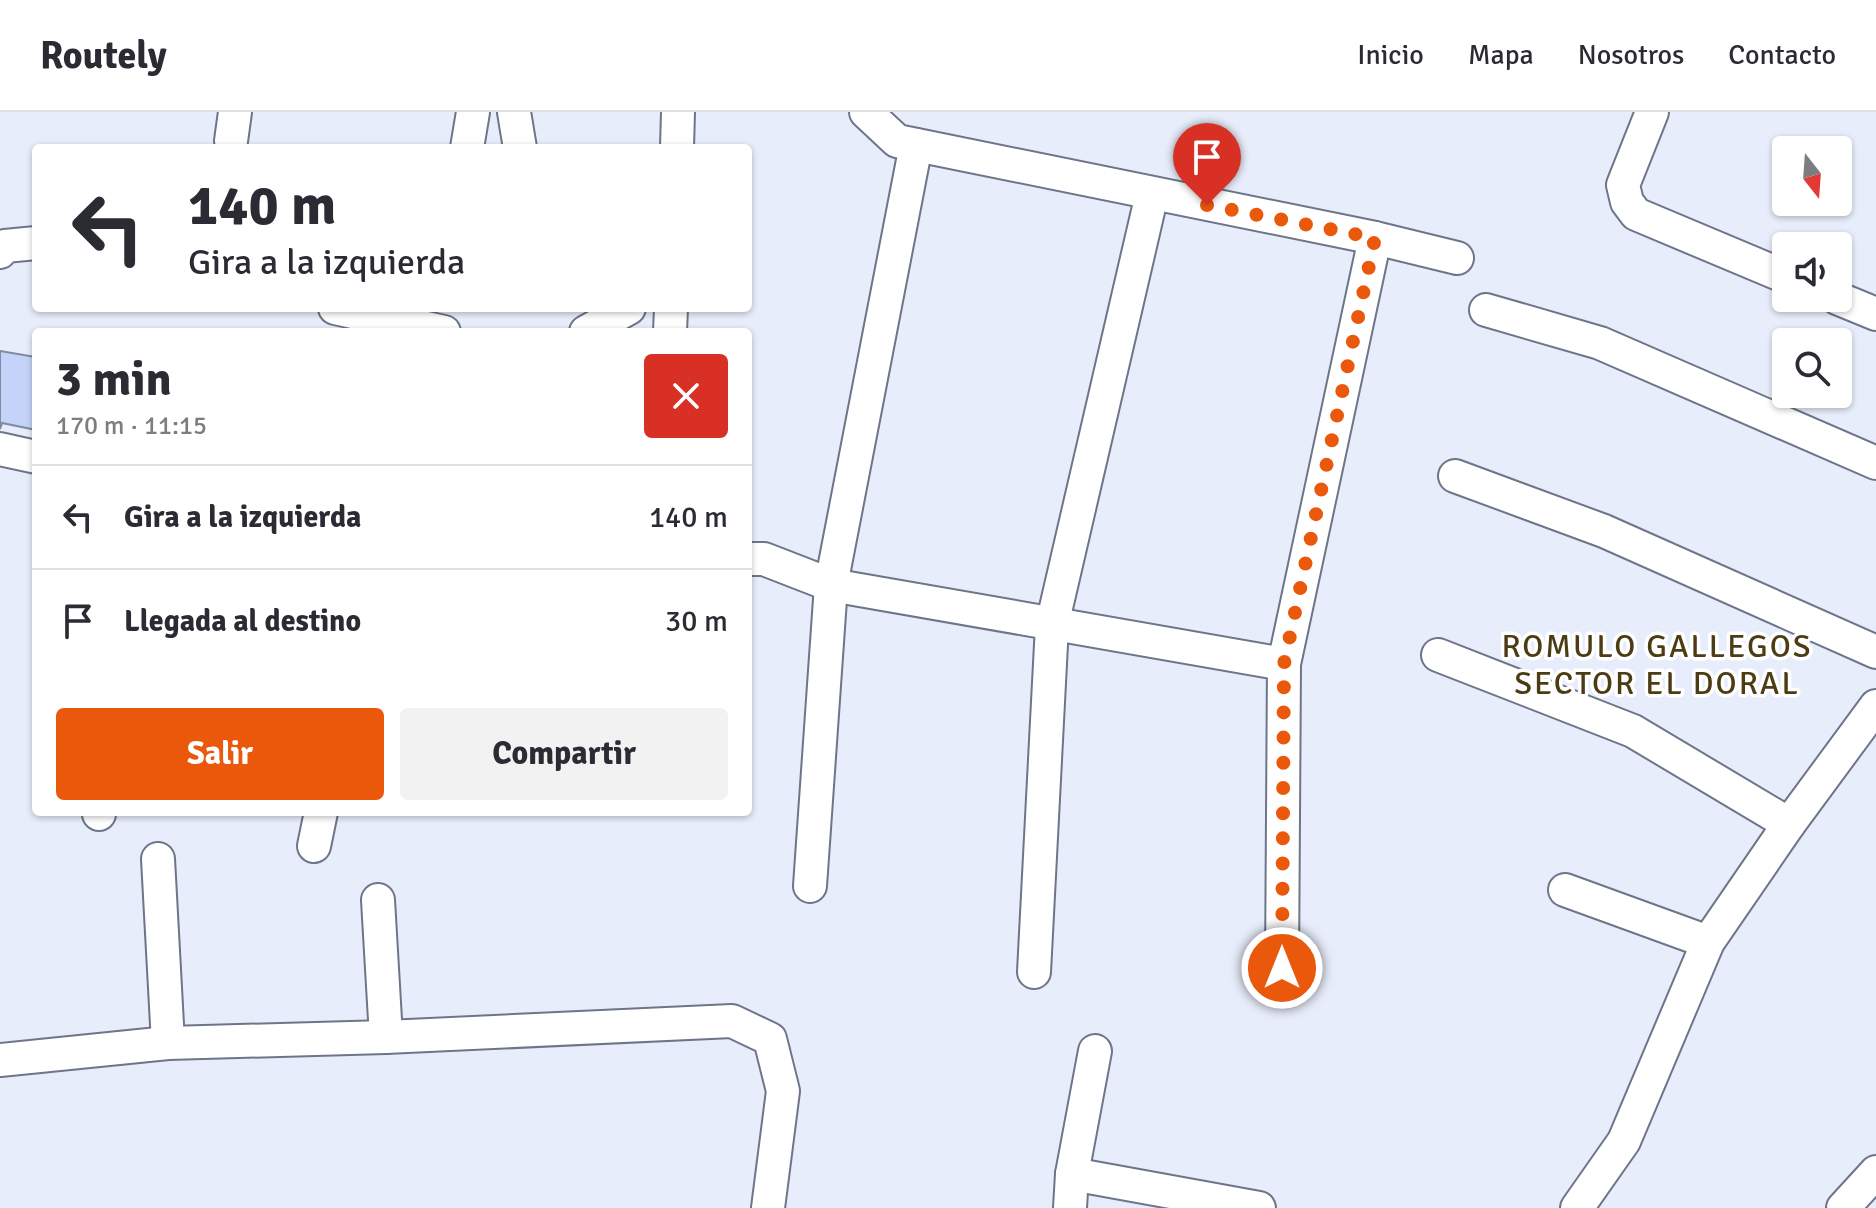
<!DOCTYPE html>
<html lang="es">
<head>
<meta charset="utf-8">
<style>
  body { margin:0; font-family:Signika,sans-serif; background:#f2f2f3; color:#2b2b33; height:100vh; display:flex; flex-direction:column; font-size:30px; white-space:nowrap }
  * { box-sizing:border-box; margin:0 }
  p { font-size:26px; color:#7c7c81 }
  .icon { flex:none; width:44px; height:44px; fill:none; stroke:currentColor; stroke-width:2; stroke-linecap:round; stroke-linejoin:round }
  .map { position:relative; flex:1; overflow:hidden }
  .side { position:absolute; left:32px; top:216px; width:720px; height:488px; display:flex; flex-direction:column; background:#fff; border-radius:8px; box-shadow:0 2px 6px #0004 }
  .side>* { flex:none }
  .guide { position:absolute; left:32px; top:32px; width:720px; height:168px; border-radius:8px; box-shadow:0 2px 6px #0004; background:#fff; color:#2b2b33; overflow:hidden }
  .needle { width:52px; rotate:163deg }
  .controls { position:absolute; left:1772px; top:24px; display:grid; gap:16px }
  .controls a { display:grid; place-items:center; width:80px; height:80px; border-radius:8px; background:#fff; box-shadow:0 2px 6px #0004; font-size:40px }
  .pin { position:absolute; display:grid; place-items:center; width:68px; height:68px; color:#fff; margin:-82px -34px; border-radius:50% 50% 50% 0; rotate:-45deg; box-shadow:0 0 8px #0007 }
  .pin .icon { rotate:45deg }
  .me { position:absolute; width:88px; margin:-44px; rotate:0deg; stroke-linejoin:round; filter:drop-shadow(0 0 6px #0008) }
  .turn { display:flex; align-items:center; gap:28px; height:168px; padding:0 24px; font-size:36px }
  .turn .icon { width:104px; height:104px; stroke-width:2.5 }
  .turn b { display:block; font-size:56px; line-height:68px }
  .round { display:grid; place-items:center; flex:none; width:84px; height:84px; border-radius:8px; background:#f2f2f3 }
  .head { display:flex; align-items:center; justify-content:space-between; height:136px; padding:0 24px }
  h1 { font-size:48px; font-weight:800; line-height:60px }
  .action { display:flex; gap:16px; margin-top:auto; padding:16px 24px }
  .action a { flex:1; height:92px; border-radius:8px; background:#ea580c; color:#fff; font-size:32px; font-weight:800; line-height:92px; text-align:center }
  .action a+a { background:#f2f2f3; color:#2b2b33 }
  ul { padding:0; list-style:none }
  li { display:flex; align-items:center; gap:24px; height:104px; padding:0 24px; border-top:2px solid #e1e1e2 }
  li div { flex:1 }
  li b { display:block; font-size:30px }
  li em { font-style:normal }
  header { display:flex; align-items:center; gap:48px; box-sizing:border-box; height:112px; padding:0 40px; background:#fff; border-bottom:2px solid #e1e1e2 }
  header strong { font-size:38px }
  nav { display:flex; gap:44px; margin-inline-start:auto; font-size:28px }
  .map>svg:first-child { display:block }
</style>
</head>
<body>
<header>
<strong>Routely</strong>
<nav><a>Inicio</a><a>Mapa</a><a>Nosotros</a><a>Contacto</a></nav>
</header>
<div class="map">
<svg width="1876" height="1096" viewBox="0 0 1876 1096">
  <rect width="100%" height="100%" fill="#e8edfb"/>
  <polygon fill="#c4d3f9" stroke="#828a9e" stroke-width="2" points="0,239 36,245 36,318 2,311 0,317"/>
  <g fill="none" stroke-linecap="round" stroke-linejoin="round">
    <defs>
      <g id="street">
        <polyline points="514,0 520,36"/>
        <polyline points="866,0 897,29 1375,126 1457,146"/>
        <polyline points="1652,0 1623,73 1627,90 1636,102 1786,165"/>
        <polyline points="231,29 235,0"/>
        <polyline points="467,36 473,0"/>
        <polyline points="677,36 678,0"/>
        <polyline points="0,140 5,134 36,131"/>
        <polyline points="1837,186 1876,202"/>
        <polyline points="335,196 444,220"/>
        <polyline points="1486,198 1600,231 1876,351"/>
        <polyline points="586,220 629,196"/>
        <polyline points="670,220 671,196"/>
        <polyline points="0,337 36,345"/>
        <polyline points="1455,364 1604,419 1876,540"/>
        <polyline points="748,447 764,447 831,473 1284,552"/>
        <polyline points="1438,543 1633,619 1789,712"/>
        <polyline points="99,702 99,700"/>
        <polyline points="314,734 321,700"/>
        <polyline points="158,747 168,931"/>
        <polyline points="810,774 831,473 916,33"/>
        <polyline points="1565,778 1708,830"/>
        <polyline points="378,788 386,925"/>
        <polyline points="1282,856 1284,552 1375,126"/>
        <polyline points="1034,860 1052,513 1152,82"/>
        <polyline points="0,948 168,931 386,925 732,909 770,927 783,979 768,1096"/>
        <polyline points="1072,1062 1259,1096"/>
        <polyline points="1070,1096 1072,1062 1095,939"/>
        <polyline points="1577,1096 1624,1029 1708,830 1789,712 1876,594"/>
        <polyline points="1843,1096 1876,1060"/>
      </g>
    </defs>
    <use href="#street" stroke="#6d7589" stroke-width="36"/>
    <use href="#street" stroke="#fff" stroke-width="32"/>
  </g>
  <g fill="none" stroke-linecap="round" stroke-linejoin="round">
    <polyline stroke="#ea580c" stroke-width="14" stroke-dasharray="0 25.2" points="1207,93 1375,126 1284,552 1282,856"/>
  </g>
  <g text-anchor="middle" stroke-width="7" stroke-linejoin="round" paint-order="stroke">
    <g font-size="32" letter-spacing="2" fill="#4b3c14" stroke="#fff">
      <text x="1657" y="545">ROMULO GALLEGOS<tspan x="1657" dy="37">SECTOR EL DORAL</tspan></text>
    </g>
  </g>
</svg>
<div class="controls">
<a><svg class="needle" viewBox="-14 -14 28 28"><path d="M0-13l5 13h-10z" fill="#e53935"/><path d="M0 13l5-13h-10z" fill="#7c7c81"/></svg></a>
<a><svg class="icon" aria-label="sound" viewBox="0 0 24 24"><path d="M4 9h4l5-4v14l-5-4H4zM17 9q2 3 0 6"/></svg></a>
<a><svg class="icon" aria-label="search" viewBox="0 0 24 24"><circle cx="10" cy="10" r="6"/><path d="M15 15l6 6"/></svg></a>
</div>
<div class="pin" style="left:1207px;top:93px;background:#d93025"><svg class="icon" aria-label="arrive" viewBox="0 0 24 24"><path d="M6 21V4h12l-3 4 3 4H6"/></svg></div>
<svg class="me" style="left:1282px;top:856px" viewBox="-20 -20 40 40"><circle r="17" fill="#ea580c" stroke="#fff" stroke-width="3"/><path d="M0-11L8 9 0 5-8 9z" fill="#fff"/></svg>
<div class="guide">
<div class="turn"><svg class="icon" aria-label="left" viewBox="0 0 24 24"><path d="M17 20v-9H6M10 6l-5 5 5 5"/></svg><div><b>140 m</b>Gira a la izquierda</div></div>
</div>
<section class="side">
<div class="head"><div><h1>3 min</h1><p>170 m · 11:15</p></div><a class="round" style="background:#d93025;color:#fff"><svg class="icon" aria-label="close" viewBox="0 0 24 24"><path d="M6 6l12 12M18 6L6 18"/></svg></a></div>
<ul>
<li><svg class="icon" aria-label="left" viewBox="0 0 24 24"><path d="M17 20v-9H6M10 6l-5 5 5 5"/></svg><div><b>Gira a la izquierda</b></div><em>140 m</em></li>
<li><svg class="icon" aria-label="arrive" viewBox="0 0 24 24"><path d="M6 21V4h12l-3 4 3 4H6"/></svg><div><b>Llegada al destino</b></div><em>30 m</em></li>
</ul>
<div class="action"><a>Salir</a><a>Compartir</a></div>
</section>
</div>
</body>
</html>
